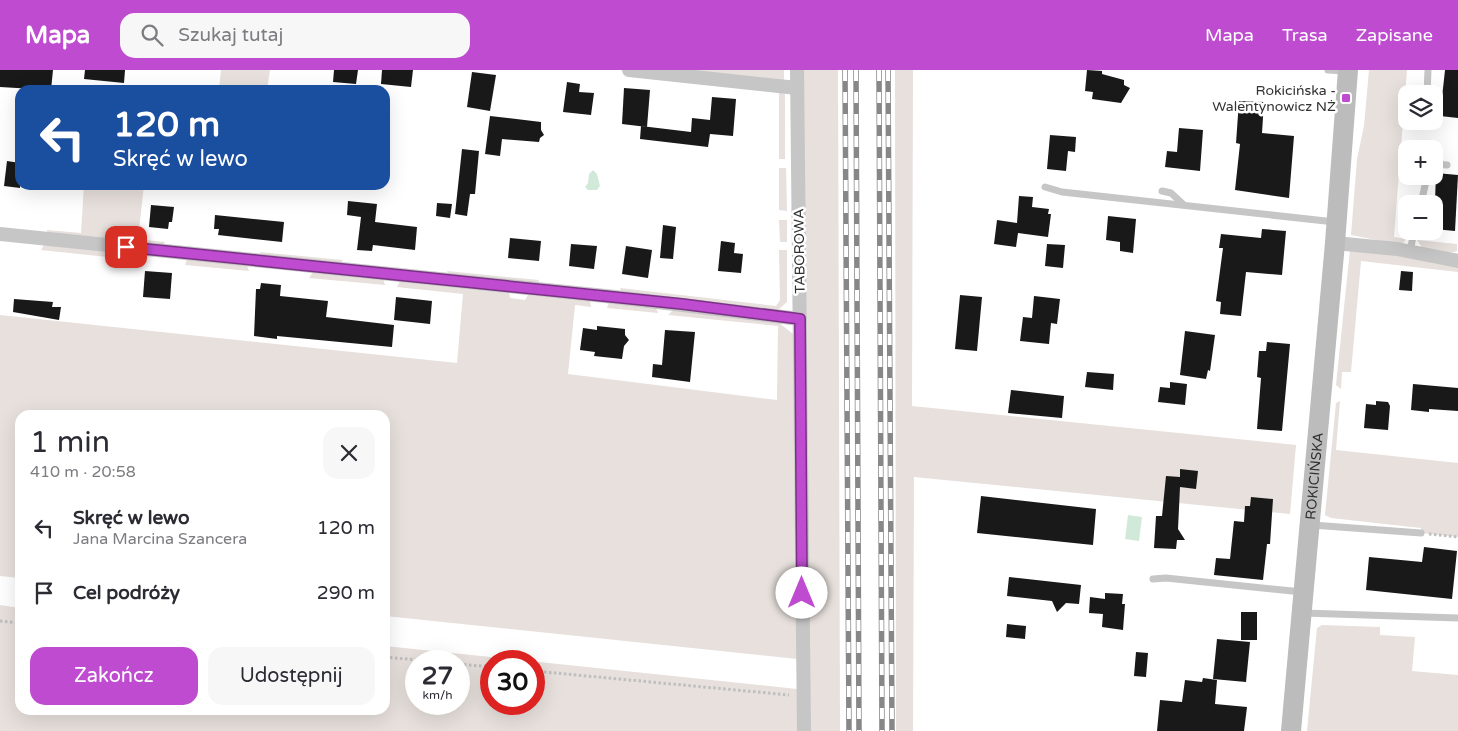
<!DOCTYPE html>
<html lang="pl">
<head>
<meta charset="utf-8">
<style>
  body { margin:0; font-family:"Varela Round",sans-serif; background:#f7f7f7; color:#2b2b33; height:100vh; display:flex; flex-direction:column; font-size:19px; white-space:nowrap }
  * { box-sizing:border-box; margin:0 }
  p { font-size:16px; color:#7c7c81 }
  .icon { flex:none; width:28px; height:28px; fill:none; stroke:currentColor; stroke-width:2; stroke-linecap:round; stroke-linejoin:round }
  .map { position:relative; flex:1; overflow:hidden }
  .panel { position:absolute; left:15px; top:340px; width:375px; height:305px; display:flex; flex-direction:column; background:#fff; border-radius:15px; box-shadow:0 5px 20px #0002 }
  .panel>* { flex:none }
  .guide { position:absolute; left:15px; top:15px; width:375px; height:105px; border-radius:15px; box-shadow:0 5px 20px #0002; background:#1a4fa0; color:#fff; overflow:hidden }
  .fabs { position:absolute; left:1398px; top:15px; display:grid; gap:10px }
  .fabs a { display:grid; place-items:center; width:45px; height:45px; border-radius:10px; background:#fff; box-shadow:0 5px 20px #0002; font-size:25px }
  .speed { position:absolute; left:405px; top:580px; display:flex; gap:10px; font-size:25px; font-weight:700; text-align:center }
  .speed>* { display:grid; place-content:center; width:65px; height:65px; border-radius:50%; background:#fff; box-shadow:0 5px 20px #0002; line-height:1 }
  .speed small { font-size:12px; font-weight:400 }
  .speed .limit { border:8px solid #d22; background:#fff; color:#111 }
  .pin { position:absolute; display:grid; place-items:center; width:42px; height:42px; color:#fff; margin:-21px; border-radius:10px; box-shadow:0 2px 8px #0006 }
  .me { position:absolute; width:55px; margin:-28px; rotate:0deg; stroke-linejoin:round; filter:drop-shadow(0 0 4px #0008) }
  .turn { display:flex; align-items:center; gap:18px; height:105px; padding:0 15px; font-size:22px }
  .turn .icon { width:65px; height:65px; stroke-width:2.5 }
  .turn b { display:block; font-size:35px; line-height:42px }
  .round { display:grid; place-items:center; flex:none; width:52px; height:52px; border-radius:15px; background:#f7f7f7 }
  .overview { display:flex; align-items:center; justify-content:space-between; height:85px; padding:0 15px }
  h1 { font-size:30px; font-weight:600; line-height:38px }
  .action { display:flex; gap:10px; margin-top:auto; padding:10px 15px }
  .action a { flex:1; height:58px; border-radius:15px; background:#bf4cd0; color:#fff; font-size:20px; font-weight:600; line-height:58px; text-align:center }
  .action a+a { background:#f7f7f7; color:#2b2b33 }
  ul { padding:0; list-style:none }
  li { display:flex; align-items:center; gap:15px; height:65px; padding:0 15px }
  li div { flex:1 }
  li b { display:block; font-size:19px }
  li em { font-style:normal }
  header { display:flex; align-items:center; gap:30px; box-sizing:border-box; height:70px; padding:0 25px; background:#bf4cd0; color:#fff }
  header strong { font-size:24px }
  nav { display:flex; gap:28px; margin-inline-start:auto; font-size:18px }
  .search { width:350px; height:45px; background:#f7f7f7; display:flex; align-items:center; gap:12px; box-sizing:border-box; padding:0 18px; border-radius:15px; color:#7c7c81; font-size:19px }
  .map>svg:first-child { display:block }
</style>
</head>
<body>
<header>
<strong>Mapa</strong>
<div class="search"><svg class="icon" aria-label="search" viewBox="0 0 24 24"><circle cx="10" cy="10" r="6"/><path d="M15 15l6 6"/></svg>Szukaj tutaj</div>
<nav><a>Mapa</a><a>Trasa</a><a>Zapisane</a></nav>
</header>
<div class="map">
<svg width="1458" height="661" viewBox="0 0 1458 661">
  <rect width="100%" height="100%" fill="#fff"/>
  <g fill="#e7e0dc" fill-rule="evenodd">
    <polygon points="221,0 270,0 267,20 219,20"/>
    <polygon points="685,0 784,0 784,10 783,10"/>
    <polygon points="802,0 838,0 840,661 809,661"/>
    <polygon points="895,0 913,0 912,336 1296,375 1290,444 914,407 913,661 896,661"/>
    <polygon points="1369,0 1407,0 1394,167 1406,169 1402,175 1351,165 1357,89 1364,56"/>
    <polygon points="779,22 785,24 785,89 779,89"/>
    <polygon points="779,98 786,98 787,141 779,140"/>
    <polygon points="84,115 144,115 138,169 165,172 163,176 48,164 47,160 81,163"/>
    <polygon points="779,150 787,150 787,172 780,172"/>
    <polygon points="1417,170 1457,174 1457,181 1450,183 1423,179"/>
    <polygon points="44,175 136,184 137,190 41,180"/>
    <polygon points="1362,179 1458,197 1458,202 1361,191 1351,302 1342,302 1341,319 1336,315 1350,180"/>
    <polygon points="779,180 787,180 787,232 778,240 622,223 620,218 776,236 780,230"/>
    <polygon points="260,182 343,190 341,194 262,186"/>
    <polygon points="187,189 247,196 249,201 185,195"/>
    <polygon points="447,201 539,210 537,215 449,205"/>
    <polygon points="313,202 383,209 385,215 309,208"/>
    <polygon points="400,211 509,222 510,228 525,230 528,225 590,231 591,237 575,235 568,304 777,330 778,256 668,245 673,240 777,251 793,264 797,589 385,546 385,345 20,345 20,508 0,506 0,245 457,293 463,224 397,217"/>
    <polygon points="609,233 656,238 658,243 607,238"/>
    <polygon points="1340,331 1336,380 1458,393 1458,467 1421,463 1421,458 1331,448 1325,445 1336,333"/>
    <path d="M 0,535 L 20,538 L 20,640 L 385,640 L 385,576 L 797,619 L 798,661 L 0,661 ZM 416,591 L 459,591 L 459,634 L 416,634 ZM 491,591 L 534,591 L 534,634 L 491,634 Z"/>
    <polygon points="1322,555 1380,557 1380,565 1415,567 1412,601 1458,605 1458,661 1307,661 1317,558"/>
  </g>
  <g fill="#d1e9d9">
    <polygon points="593,100 597,104 600,116 597,120 588,120 585,117 588,113 589,104"/>
    <polygon points="1128,445 1142,447 1139,471 1125,469"/>
  </g>
  <g fill="#191919">
    <polygon points="0,0 53,0 51,20 0,17"/>
    <polygon points="85,0 125,0 124,13 84,9"/>
    <polygon points="334,0 358,0 356,14 333,12"/>
    <polygon points="382,0 413,0 411,17 381,14"/>
    <polygon points="1087,0 1102,1 1102,4 1124,10 1124,15 1130,18 1121,33 1092,29 1093,22 1085,21"/>
    <polygon points="1445,0 1458,0 1458,48 1440,46"/>
    <polygon points="472,2 496,5 490,41 467,37"/>
    <polygon points="567,12 580,14 579,22 594,23 591,45 563,42"/>
    <polygon points="624,18 650,20 647,57 622,54"/>
    <polygon points="712,27 736,29 733,66 710,64 708,77 640,69 641,56 691,62 692,48 710,50"/>
    <polygon points="1239,31 1264,32 1262,63 1294,66 1289,128 1235,120 1240,74 1236,73"/>
    <polygon points="490,46 541,52 541,60 544,65 540,68 539,72 502,69 500,86 485,84"/>
    <polygon points="1179,58 1203,60 1200,101 1165,97 1167,81 1177,82"/>
    <polygon points="1050,65 1076,67 1075,82 1068,81 1066,101 1047,99"/>
    <polygon points="462,79 479,81 475,124 470,124 467,146 455,144"/>
    <polygon points="7,91 20,93 20,118 4,116"/>
    <polygon points="1436,103 1458,105 1455,161 1434,159"/>
    <polygon points="1019,126 1033,127 1032,137 1049,139 1048,144 1051,144 1048,167 1018,163 1016,177 994,174 997,150 1017,153"/>
    <polygon points="348,131 377,134 375,152 417,157 415,180 373,175 372,181 357,180 361,147 347,145"/>
    <polygon points="437,133 452,134 450,148 436,146"/>
    <polygon points="151,135 174,137 172,152 169,152 168,159 149,157"/>
    <polygon points="215,145 284,152 282,172 218,165 219,159 214,159"/>
    <polygon points="1108,146 1136,149 1133,183 1120,181 1120,172 1106,170"/>
    <polygon points="663,155 676,157 673,189 660,188"/>
    <polygon points="1262,159 1286,161 1282,205 1246,202 1241,246 1220,244 1221,232 1216,231 1223,178 1219,178 1221,164 1261,168"/>
    <polygon points="510,168 541,171 539,191 508,188"/>
    <polygon points="721,171 735,173 734,183 743,184 741,203 718,201"/>
    <polygon points="571,174 597,176 594,199 569,196"/>
    <polygon points="1047,174 1065,175 1063,198 1045,196"/>
    <polygon points="626,176 652,180 648,208 622,204"/>
    <polygon points="145,201 172,203 170,229 143,227"/>
    <polygon points="1401,201 1413,202 1412,221 1399,220"/>
    <polygon points="261,213 281,215 280,226 328,231 326,247 394,255 392,277 277,266 277,269 254,266 256,219 260,219"/>
    <polygon points="960,225 982,227 977,281 955,279"/>
    <polygon points="1034,226 1060,229 1057,254 1051,253 1049,274 1020,271 1023,247 1032,248"/>
    <polygon points="396,227 432,231 430,254 394,250"/>
    <polygon points="14,229 53,232 52,237 61,237 59,250 13,242"/>
    <polygon points="597,256 625,259 625,265 629,270 624,276 622,289 594,286 595,282 580,280 583,258 597,260"/>
    <polygon points="665,260 695,262 690,312 652,307 653,294 662,295"/>
    <polygon points="1185,261 1215,265 1210,301 1208,300 1206,309 1180,305"/>
    <polygon points="1267,272 1290,274 1282,361 1257,359 1261,308 1257,307 1259,281 1266,281"/>
    <polygon points="1087,302 1114,304 1113,320 1085,317"/>
    <polygon points="1170,312 1187,314 1185,335 1158,332 1160,317 1170,318"/>
    <polygon points="1413,314 1458,318 1458,341 1429,339 1429,342 1411,340"/>
    <polygon points="1011,320 1064,326 1062,348 1008,343"/>
    <polygon points="1376,331 1388,332 1390,336 1388,360 1364,358 1366,334 1376,335"/>
    <polygon points="1180,399 1198,401 1196,419 1180,417 1178,459 1185,470 1177,470 1176,479 1154,478 1156,446 1162,446 1166,406 1180,407"/>
    <polygon points="981,426 1096,439 1093,475 977,463"/>
    <polygon points="1251,427 1273,429 1270,474 1267,474 1263,510 1214,505 1216,488 1230,489 1234,451 1244,452 1245,436 1250,436"/>
    <polygon points="1424,477 1457,481 1452,529 1366,520 1369,487 1422,492"/>
    <polygon points="1009,507 1081,515 1079,534 1066,533 1057,542 1052,531 1007,526"/>
    <polygon points="1105,523 1123,524 1122,534 1125,534 1123,560 1102,557 1103,544 1089,543 1090,527 1105,529"/>
    <rect x="1241" y="542" width="16" height="28"/>
    <polygon points="1007,554 1026,556 1025,569 1006,567"/>
    <polygon points="1217,569 1250,572 1246,612 1213,609"/>
    <polygon points="1136,582 1148,583 1146,607 1134,606"/>
    <polygon points="1203,608 1217,610 1215,634 1247,637 1244,661 1157,661 1160,630 1182,632 1185,610 1202,612"/>
  </g>
  <g fill="none" stroke-linecap="round" stroke-linejoin="round">
    <g stroke="#bfbfbf" stroke-width="3" stroke-dasharray="2.5 2.5" stroke-linecap="butt">
      <polyline points="1429,464 1458,467"/>
      <polyline points="0,551 20,553"/>
      <polyline points="385,587 428,591"/>
      <polyline points="459,594 491,597"/>
      <polyline points="534,601 789,625"/>
    </g>
    <g stroke="#c6c6c6" stroke-width="7">
      <polyline points="1328,0 1345,1"/>
      <polyline points="1427,24 1428,0"/>
      <polyline points="1434,94 1447,95"/>
      <polyline points="1045,117 1062,122 1335,152"/>
      <polyline points="1162,121 1171,123 1184,135"/>
      <polyline points="1421,134 1427,106"/>
      <polyline points="1410,182 1414,161"/>
      <polyline points="1312,455 1421,463"/>
      <polyline points="1153,509 1166,508 1302,522"/>
      <polyline points="1303,543 1458,548"/>
    </g>
    <g stroke="#c6c6c6" stroke-width="14">
      <polyline points="629,0 797,18"/>
      <polyline points="797,0 804,661"/>
      <polyline points="0,164 615,227 800,249"/>
      <polyline points="1335,173 1397,179 1458,191"/>
    </g>
    <path stroke="#bcbcbc" stroke-width="20" id="s1" d="M 1291,661 L 1335,173 L 1348,0"/>
    <defs>
      <g id="rail">
        <polyline points="845,0 849,661"/>
        <polyline points="856,0 859,661"/>
        <polyline points="879,0 882,661"/>
        <polyline points="888,0 892,661"/>
      </g>
    </defs>
    <use href="#rail" stroke="#878787" stroke-width="5.5"/>
    <use href="#rail" stroke="#fff" stroke-width="4" stroke-dasharray="11" stroke-linecap="butt"/>
  </g>
  <g fill="none" stroke-linecap="round" stroke-linejoin="round">
    <defs>
      <polyline id="route" points="126,177 682,234 800,249 802,523"/>
    </defs>
    <use href="#route" stroke="#7c3187" stroke-width="12"/>
    <use href="#route" stroke="#bf4cd0" stroke-width="9"/>
  </g>
  <rect fill="#bf4cd0" stroke="#fff" stroke-width="2" x="1341" y="23" width="10" height="10" rx="2.5"/>
  <g text-anchor="middle" stroke-width="5" stroke-linejoin="round" paint-order="stroke">
    <g font-size="14" fill="#323232" stroke="#fff" text-anchor="end">
      <text x="1336" y="25">Rokicińska -<tspan x="1336" dy="16">Walentynowicz NŻ</tspan></text>
    </g>
    <g font-size="14" fill="#323232" stroke="#fff">
      <text transform="translate(799 181) rotate(-91)" y="5">TABOROWA</text>
      <text dy="5" stroke="none"><textPath href="#s1" startOffset="256">ROKICIŃSKA</textPath></text>
    </g>
  </g>
</svg>
<div class="fabs">
<a><svg class="icon" aria-label="layers" viewBox="0 0 24 24"><path d="M12 4l9 5-9 5-9-5zM3 14l9 5 9-5"/></svg></a>
<a>+</a>
<a>−</a>
</div>
<div class="speed"><div>27<small>km/h</small></div><div class="limit">30</div></div>
<div class="pin" style="left:126px;top:177px;background:#d93025"><svg class="icon" aria-label="arrive" viewBox="0 0 24 24"><path d="M6 21V4h12l-3 4 3 4H6"/></svg></div>
<svg class="me" style="left:802px;top:523px" viewBox="-20 -20 40 40"><circle r="19" fill="#fff"/><path d="M0-13L10 11 0 6-10 11z" fill="#bf4cd0"/></svg>
<div class="guide">
<div class="turn"><svg class="icon" aria-label="left" viewBox="0 0 24 24"><path d="M17 20v-9H6M10 6l-5 5 5 5"/></svg><div><b>120 m</b>Skręć w lewo</div></div>
</div>
<section class="panel">
<div class="overview"><div><h1>1 min</h1><p>410 m · 20:58</p></div><a class="round"><svg class="icon" aria-label="close" viewBox="0 0 24 24"><path d="M6 6l12 12M18 6L6 18"/></svg></a></div>
<ul>
<li><svg class="icon" aria-label="left" viewBox="0 0 24 24"><path d="M17 20v-9H6M10 6l-5 5 5 5"/></svg><div><b>Skręć w lewo</b><p>Jana Marcina Szancera</p></div><em>120 m</em></li>
<li><svg class="icon" aria-label="arrive" viewBox="0 0 24 24"><path d="M6 21V4h12l-3 4 3 4H6"/></svg><div><b>Cel podróży</b></div><em>290 m</em></li>
</ul>
<div class="action"><a>Zakończ</a><a>Udostępnij</a></div>
</section>
</div>
</body>
</html>
